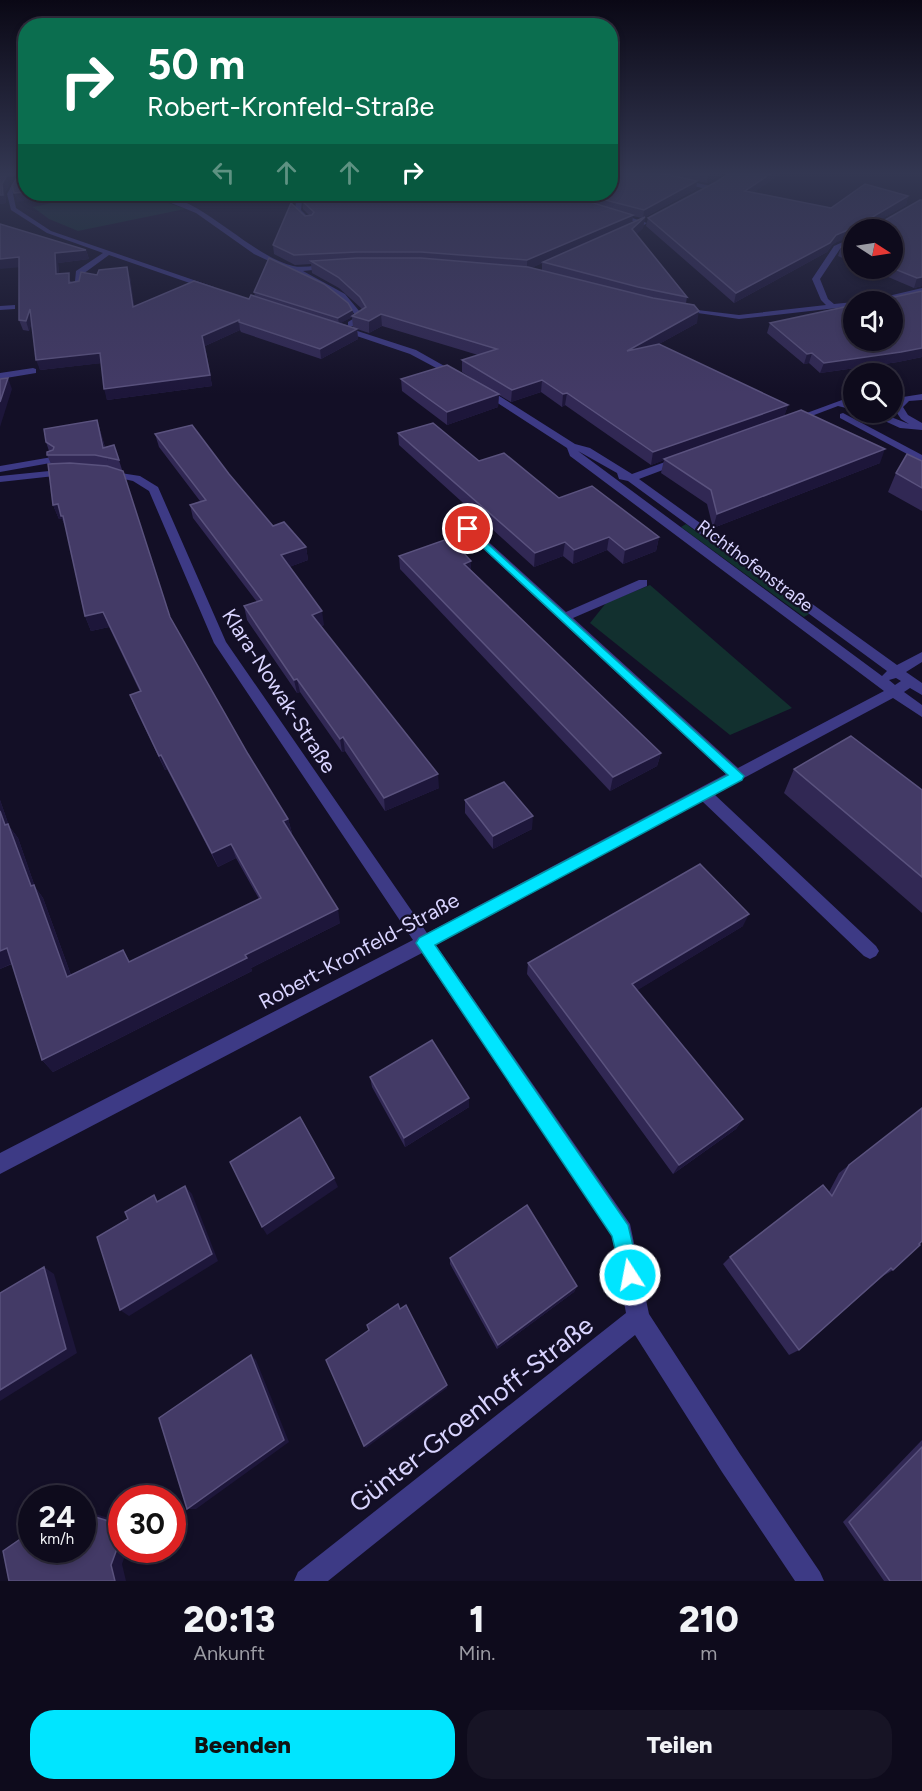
<!DOCTYPE html>
<html lang="de">
<head>
<meta charset="utf-8">
<style>
  body { margin:0; font-family:Figtree,sans-serif; background:#171425; color:#f1f3f6; height:100vh; display:flex; flex-direction:column; font-size:22px; white-space:nowrap }
  * { box-sizing:border-box; margin:0 }
  p { font-size:20px; color:#9b9ba3 }
  .icon { flex:none; width:33px; height:33px; fill:none; stroke:currentColor; stroke-width:2; stroke-linecap:round; stroke-linejoin:round }
  .map { position:relative; height:1581px; overflow:hidden }
  .side { display:flex; flex-direction:column; background:#0e0b1c; flex:1 }
  .side>* { flex:none }
  .hud { position:absolute; left:18px; top:18px; width:600px; height:183px; border-radius:24px; box-shadow:0 3px 9px #0003,0 0 0 2px #2e2b3b; background:#0b6e4f; color:#fff; overflow:hidden }
  .needle { width:39px; rotate:102deg }
  .tools { position:absolute; left:843px; top:219px; display:grid; gap:12px }
  .tools a { display:grid; place-items:center; width:60px; height:60px; border-radius:50%; background:#0e0b1c; box-shadow:0 3px 9px #0003,0 0 0 2px #2e2b3b; font-size:30px }
  .speed { position:absolute; left:18px; top:1485px; display:flex; gap:12px; font-size:30px; font-weight:700; text-align:center }
  .speed>* { display:grid; place-content:center; width:78px; height:78px; border-radius:50%; background:#0e0b1c; box-shadow:0 3px 9px #0003,0 0 0 2px #2e2b3b; line-height:1 }
  .speed small { font-size:15px; font-weight:400 }
  .speed .limit { border:9px solid #d22; background:#fff; color:#111 }
  .pin { position:absolute; display:grid; place-items:center; width:51px; height:51px; color:#fff; margin:-26px; border:3px solid #fff; border-radius:50%; box-shadow:0 2px 6px #0007 }
  .me { position:absolute; width:66px; margin:-33px; rotate:349deg; stroke-linejoin:round; filter:drop-shadow(0 0 4px #0008) }
  .turn { display:flex; align-items:center; gap:21px; height:126px; padding:0 30px; font-size:27px }
  .turn .icon { width:78px; height:78px; stroke-width:2.5 }
  .turn b { display:block; font-size:42px; line-height:51px }
  .lanes { display:flex; align-items:center; height:57px; padding:0 30px; background:#0003; justify-content:center; gap:30px; direction:ltr }
  .lanes .off { opacity:.35 }
  .eta { display:flex; justify-content:space-evenly; align-items:center; height:102px; text-align:center }
  .eta b { font-size:36px; font-weight:800; line-height:42px }
  .primary-button { display:flex; gap:12px; margin-top:auto; padding:12px 30px }
  .primary-button a { flex:1; height:69px; border-radius:24px; background:#00e5ff; color:#111; font-size:24px; font-weight:800; line-height:69px; text-align:center }
  .primary-button a+a { background:#171425; color:#f1f3f6 }
  .map>svg:first-child { display:block }
</style>
</head>
<body>
<div class="map">
<svg width="922" height="1581" viewBox="0 0 922 1581">
  <rect width="100%" height="100%" fill="#130f26"/>
  <g fill="#12302f">
    <polygon points="93,194 144,194 185,209 78,231 49,219 33,207"/>
    <polygon points="686,524 809,614 804,617 681,527"/>
    <polygon points="650,585 792,708 730,735 590,623 606,603"/>
  </g>
  <g fill="none" stroke-linecap="round" stroke-linejoin="round">
    <g fill="#3d3a85" fill-rule="evenodd">
      <polygon points="19,172 25,172 13,194 16,208 51,231 214,287 207,289 109,255 83,274 81,289 74,291 76,271 103,253 47,233 11,210 7,194"/>
      <polygon points="678,179 711,186 714,188 711,190 676,182"/>
      <path d="M 149,194 C 194,189 248,255 293,266 C 306,269 321,263 335,264 L 332,268 L 303,271 L 345,294 L 365,318 L 354,326 L 348,326 L 348,322 L 356,317 L 350,307 L 326,288 L 254,254 L 196,213 Z"/>
      <polygon points="319,194 327,194 302,202 301,210 313,222 308,223 295,210 296,201"/>
      <polygon points="611,212 615,212 647,223 644,225 611,214"/>
      <polygon points="854,237 854,242 840,249 820,279 828,299 834,304 854,302 854,306 739,319 677,310 681,308 739,315 826,305 821,300 812,279 834,246"/>
      <polygon points="922,288 922,292 880,302 863,302"/>
      <polygon points="15,305 15,309 0,310 0,306"/>
      <polygon points="339,325 416,350 462,376 455,378 410,354 336,329 335,327"/>
      <polygon points="33,368 36,369 36,373 0,379 0,373"/>
      <path d="M 479,387 L 485,387 L 575,444 L 590,448 L 632,474 L 676,458 L 684,458 L 684,462 L 639,479 L 897,665 L 922,652 L 922,662 L 906,672 L 922,683 L 922,695 L 910,688 L 904,692 L 922,705 L 922,717 L 893,698 L 714,794 L 876,946 L 879,951 L 876,956 L 870,959 L 864,956 L 702,801 L 436,945 L 630,1224 L 649,1314 L 740,1454 L 820,1572 L 824,1581 L 795,1581 L 722,1472 L 635,1335 L 328,1581 L 294,1581 L 298,1572 L 626,1313 L 612,1236 L 422,953 L 0,1174 L 0,1153 L 413,940 L 214,643 L 149,491 L 133,481 L 101,474 L 101,470 L 140,476 L 158,487 L 226,642 L 427,933 L 726,774 L 464,531 L 464,527 L 472,527 L 566,612 L 639,580 L 647,580 L 647,586 L 573,618 L 738,768 L 884,691 L 570,456 L 567,448 L 479,391 ZM 578,451 L 617,473 L 619,479 L 628,481 L 887,671 L 882,676 ZM 896,678 L 901,681 L 895,685 L 889,680 Z"/>
      <polygon points="922,394 922,400 909,401 903,407 908,415 922,423 922,430 900,428 865,412 878,412 909,424 901,419 893,407 903,397"/>
      <polygon points="842,400 854,404 854,410 838,406 793,423 785,421"/>
      <polygon points="843,413 922,455 922,462 840,418 840,414"/>
      <polygon points="52,457 57,460 56,462 0,472 0,466"/>
      <polygon points="69,469 73,470 73,474 0,482 0,476"/>
    </g>
  </g>
  <g fill="#312854" fill-rule="evenodd">
    <polygon points="0,172 17,172 14,177 6,177 9,185 5,193 6,203 0,204"/>
    <path d="M 610,172 L 725,172 L 707,183 L 697,181 L 696,189 L 645,217 L 643,228 L 636,234 L 687,297 L 686,303 L 697,323 L 659,344 L 788,405 L 784,416 L 880,463 L 713,528 L 707,504 L 661,473 L 664,460 L 651,465 L 565,405 L 562,407 L 541,392 L 511,402 L 499,395 L 498,407 L 447,425 L 402,391 L 401,379 L 487,388 L 462,372 L 462,360 L 478,355 L 382,326 L 369,333 L 357,329 L 358,339 L 321,359 L 241,332 L 240,330 L 205,346 L 212,386 L 107,400 L 101,363 L 40,370 L 31,324 L 29,331 L 23,330 L 19,320 L 19,267 L 86,250 L 89,259 L 58,263 L 59,274 L 72,282 L 79,281 L 97,275 L 130,277 L 134,307 L 249,299 L 255,296 L 254,292 L 352,310 L 353,315 L 362,310 L 361,308 L 339,288 L 312,273 L 311,264 L 295,265 L 274,254 L 273,245 L 305,216 L 310,216 L 303,209 L 302,201 L 330,194 L 610,194 ZM 633,216 L 642,218 L 632,223 ZM 542,263 L 542,270 L 531,268 ZM 352,317 L 353,327 L 340,323 Z"/>
    <polygon points="731,172 783,172 754,192 831,208 908,196 906,205 874,223 880,223 922,200 922,286 914,288 867,268 892,268 892,230 854,230 833,244 827,252 734,303 646,226 648,218 716,182"/>
    <polygon points="854,237 854,263 838,256 841,247"/>
    <polygon points="922,291 922,357 898,362 820,373 809,363 804,364 767,333 770,323"/>
    <polygon points="97,420 105,447 114,445 170,617 248,754 288,819 292,833 291,833 340,923 251,968 252,971 53,1072 42,1060 12,964 0,969 0,800 9,826 18,838 35,887 43,898 71,975 123,950 130,962 259,899 236,858 218,867 167,769 165,770 136,710 130,695 140,692 109,627 91,631 85,616 66,528 62,519 59,519 53,505 51,464 47,455 49,451 46,442"/>
    <polygon points="398,433 479,461 559,498 659,537 656,551 623,564 607,550 573,564 563,556 534,567 399,445"/>
    <polygon points="155,434 229,474 273,526 306,547 308,560 289,567 324,625 321,626 439,788 385,811 345,751 342,752 300,692 297,693 247,620 244,606 257,602 193,518 190,505 200,501 159,447"/>
    <polygon points="922,461 922,511 888,492 896,473"/>
    <polygon points="399,556 471,570 661,753 657,766 610,791 400,569"/>
    <polygon points="794,769 922,790 922,913 784,793"/>
    <polygon points="465,800 532,829 493,849 465,813"/>
    <polygon points="743,926 637,990 743,1119 736,1129 673,1174 527,974 528,963"/>
    <polygon points="370,1077 469,1107 405,1147 372,1087"/>
    <polygon points="849,1165 893,1270 883,1276 799,1350 789,1355 723,1264 730,1257 829,1192 839,1173"/>
    <polygon points="450,1258 577,1286 574,1292 497,1349 450,1264"/>
    <polygon points="922,1440 922,1581 884,1581 843,1522"/>
  </g>
  <g fill="#1d163a">
    <polygon points="712,172 725,172 707,183 708,174"/>
    <polygon points="773,172 783,172 744,199 745,191"/>
    <polygon points="6,177 9,185 5,193 6,203 0,204 0,195 2,184"/>
    <polygon points="697,181 696,189 645,217 643,228 631,240 632,229 643,219 644,210"/>
    <polygon points="26,192 26,194 63,194 63,196 17,202 14,193"/>
    <polygon points="908,196 906,205 866,228 869,219"/>
    <polygon points="633,215 632,223 527,270 527,260"/>
    <polygon points="857,226 856,230 854,230 854,235 833,244 827,252 734,303 736,293 836,235"/>
    <polygon points="86,250 89,259 58,263 60,284 56,274 55,253"/>
    <polygon points="19,257 22,267 0,269 0,259"/>
    <polygon points="127,267 130,277 136,317 133,307"/>
    <polygon points="922,277 922,286 914,288 917,278"/>
    <polygon points="30,309 33,319 29,331 26,321"/>
    <polygon points="352,310 353,316 352,316 352,317 339,324 338,318"/>
    <polygon points="699,311 697,323 625,363 627,351"/>
    <polygon points="381,314 382,326 369,333 369,321"/>
    <polygon points="239,320 239,322 240,330 205,346 212,386 107,400 104,389 202,336"/>
    <polygon points="357,329 358,339 321,359 320,349"/>
    <polygon points="922,348 922,357 898,362 820,373 824,363"/>
    <polygon points="100,353 103,363 40,370 36,360"/>
    <polygon points="812,353 809,363 804,364 807,354"/>
    <polygon points="8,378 12,389 0,427 0,402"/>
    <polygon points="542,380 541,392 511,402 512,390"/>
    <polygon points="567,393 565,405 562,407 563,394"/>
    <polygon points="499,394 498,407 447,425 447,412"/>
    <polygon points="788,405 784,417 651,465 653,452"/>
    <polygon points="97,420 101,433 108,461 103,448"/>
    <polygon points="885,449 880,463 713,528 717,514"/>
    <polygon points="58,504 69,530 67,531 62,519 59,519 53,505"/>
    <polygon points="609,537 607,550 573,564 574,550"/>
    <polygon points="659,537 656,551 623,564 625,550"/>
    <polygon points="565,542 563,556 534,567 535,553"/>
    <polygon points="306,547 308,560 284,569 281,555"/>
    <polygon points="471,561 471,575 464,564"/>
    <polygon points="322,611 324,625 314,628 312,615"/>
    <polygon points="103,612 109,627 91,631 85,616"/>
    <polygon points="297,679 300,692 297,693 294,680"/>
    <polygon points="343,737 345,751 342,752 340,739"/>
    <polygon points="661,753 657,766 610,791 613,777"/>
    <polygon points="161,755 167,769 165,770 159,756"/>
    <polygon points="438,774 439,788 385,811 384,798"/>
    <polygon points="0,800 9,826 18,838 35,887 43,898 76,989 67,977 31,886 5,825 0,811"/>
    <polygon points="533,816 532,829 493,849 493,836"/>
    <polygon points="288,819 292,833 287,835 283,821"/>
    <polygon points="231,844 236,858 218,867 212,853"/>
    <polygon points="338,909 340,923 251,968 252,971 53,1072 42,1060 245,955"/>
    <polygon points="749,914 743,926 628,996 632,984"/>
    <polygon points="7,948 17,961 0,969 0,951"/>
    <polygon points="469,1098 469,1107 405,1147 404,1138"/>
    <polygon points="743,1119 736,1129 673,1174 679,1165"/>
    <polygon points="334,1178 338,1187 267,1235 262,1227"/>
    <polygon points="185,1186 192,1194 218,1261 129,1316 120,1310"/>
    <polygon points="44,1267 54,1274 77,1353 0,1401 0,1390"/>
    <polygon points="577,1286 574,1292 497,1349 498,1345"/>
    <polygon points="251,1355 256,1360 289,1442 196,1509 187,1509"/>
    <polygon points="447,1385 447,1388 366,1448 364,1446"/>
    <polygon points="82,1510 122,1522 122,1525 82,1513"/>
    <polygon points="122,1535 122,1550 127,1550 122,1564 126,1581 115,1581 111,1565"/>
  </g>
  <g fill="#433a66" stroke="#5a527e" stroke-width="1.5">
    <polygon points="20,172 26,172 26,192 14,193 12,186"/>
    <polygon points="610,172 655,172 697,181 644,210 582,194 610,194"/>
    <polygon points="697,172 712,172 708,174"/>
    <polygon points="731,172 773,172 745,191 831,208 865,184 908,196 869,219 870,223 880,223 920,200 922,200 922,277 917,278 892,268 892,230 857,230 857,226 836,235 830,243 736,293 648,218 716,182"/>
    <polygon points="0,176 6,177 2,184 3,195 0,195"/>
    <polygon points="330,194 579,194 580,199 633,215 527,260 421,252 357,252 294,255 273,245 291,203 305,216 312,215 314,212 302,201"/>
    <polygon points="645,217 632,229 687,297 638,287 543,262"/>
    <polygon points="0,224 86,250 55,253 56,274 69,273 69,283 79,281 81,272 97,275 99,270 127,267 133,307 194,281 249,299 251,295 357,329 320,349 239,322 239,320 202,336 210,375 104,389 100,353 36,360 30,309 26,321 19,320 19,257 0,259"/>
    <polygon points="854,237 854,252 841,247 844,242"/>
    <polygon points="269,258 324,284 348,303 352,310 338,318 254,292"/>
    <polygon points="357,258 421,258 528,267 653,298 694,305 699,311 627,351 659,344 788,405 653,452 567,393 563,394 542,380 512,390 462,360 497,349 381,314 369,321 352,316 366,307 360,297 338,277 311,261"/>
    <polygon points="922,291 922,348 901,352 824,363 812,353 807,354 770,323 854,305 854,340 892,340 892,302 871,302"/>
    <polygon points="447,365 499,394 447,412 401,379"/>
    <polygon points="8,378 0,402 0,379"/>
    <polygon points="801,410 885,449 717,514 711,490 664,459"/>
    <polygon points="97,420 103,448 114,445 119,460 95,455 47,455 47,452 53,450 54,447 46,442 44,429"/>
    <polygon points="433,423 479,461 504,453 559,498 592,486 659,537 625,550 609,537 574,550 565,542 535,553 398,433"/>
    <polygon points="192,425 229,474 273,526 284,522 306,547 281,555 322,611 312,615 438,774 384,798 343,737 340,739 297,679 294,680 244,606 262,600 190,505 206,500 155,434"/>
    <polygon points="907,454 922,461 922,488 896,473"/>
    <polygon points="70,463 107,466 123,471 170,617 248,754 288,819 283,821 338,909 245,955 247,958 42,1060 7,948 0,951 0,811 5,825 8,824 31,886 34,885 67,977 123,950 129,962 261,898 231,844 212,853 161,755 159,756 130,695 141,691 103,612 85,616 63,516 61,516 58,504 53,505 48,464"/>
    <polygon points="450,538 471,561 464,564 661,753 613,777 399,556"/>
    <polygon points="851,736 922,790 922,877 794,769"/>
    <polygon points="504,782 533,816 493,836 465,800"/>
    <polygon points="700,864 749,914 632,984 743,1119 679,1165 528,963"/>
    <polygon points="432,1040 469,1098 404,1138 370,1077"/>
    <polygon points="922,1108 922,1241 919,1244 920,1245 893,1270 891,1268 799,1350 730,1257 823,1185 832,1196 849,1165"/>
    <polygon points="300,1117 334,1178 262,1227 230,1162"/>
    <polygon points="185,1186 212,1254 120,1310 97,1237 128,1219 125,1212 154,1195 157,1202"/>
    <polygon points="527,1205 577,1286 498,1345 450,1258"/>
    <polygon points="44,1267 66,1349 0,1390 0,1293"/>
    <polygon points="398,1304 400,1309 406,1305 447,1385 364,1446 326,1360 369,1330 367,1325"/>
    <polygon points="251,1355 284,1440 187,1509 159,1418"/>
    <polygon points="922,1447 922,1581 890,1581 849,1522"/>
    <polygon points="82,1513 122,1525 122,1535 111,1565 115,1581 9,1581 3,1551 32,1531 32,1550 82,1550"/>
  </g>
  <linearGradient id="sky" x2="0" y2="1"><stop stop-color="#0a0815"/><stop offset="0.44" stop-color="#333752"/><stop offset="1" stop-color="#333752" stop-opacity="0"/></linearGradient>
  <rect width="922" height="394" fill="url(#sky)"/>
  <polygon fill="#00e5ff" stroke="#0095a6" stroke-width="1.5" points="468,526 744,776 742,780 435,945 628,1225 640,1275 637,1282 630,1285 623,1282 612,1236 416,943 419,938 728,775 465,531 463,529"/>
  <g text-anchor="middle" stroke-width="4.5" stroke-linejoin="round" paint-order="stroke">
    <g font-size="18" fill="#d9d4ff" stroke="#130f26">
      <text transform="translate(755 566) rotate(37)" y="6">Richthofenstraße</text>
    </g>
    <g font-size="21" fill="#d9d4ff" stroke="#130f26">
      <text transform="translate(279 691) rotate(57)" y="7">Klara-Nowak-Straße</text>
      <text transform="translate(359 951) rotate(-28)" y="7">Robert-Kronfeld-Straße</text>
    </g>
    <g font-size="26" fill="#d9d4ff" stroke="#130f26">
      <text transform="translate(471 1414) rotate(-38)" y="9">Günter-Groenhoff-Straße</text>
    </g>
  </g>
</svg>
<div class="tools">
<a><svg class="needle" viewBox="-14 -14 28 28"><path d="M0-13l5 13h-10z" fill="#e53935"/><path d="M0 13l5-13h-10z" fill="#9b9ba3"/></svg></a>
<a><svg class="icon" aria-label="sound" viewBox="0 0 24 24"><path d="M4 9h4l5-4v14l-5-4H4zM17 9q2 3 0 6"/></svg></a>
<a><svg class="icon" aria-label="search" viewBox="0 0 24 24"><circle cx="10" cy="10" r="6"/><path d="M15 15l6 6"/></svg></a>
</div>
<div class="speed"><div>24<small>km/h</small></div><div class="limit">30</div></div>
<div class="pin" style="left:468px;top:529px;background:#d93025"><svg class="icon" aria-label="arrive" viewBox="0 0 24 24"><path d="M6 21V4h12l-3 4 3 4H6"/></svg></div>
<svg class="me" style="left:630px;top:1275px" viewBox="-20 -20 40 40"><circle r="17" fill="#00e5ff" stroke="#fff" stroke-width="3"/><path d="M0-11L8 9 0 5-8 9z" fill="#fff"/></svg>
<div class="hud">
<div class="turn"><svg class="icon" aria-label="right" viewBox="0 0 24 24"><path d="M7 20v-9h11M14 6l5 5-5 5"/></svg><div><b>50 m</b>Robert-Kronfeld-Straße</div></div>
<div class="lanes"><svg class="icon off" aria-label="left" viewBox="0 0 24 24"><path d="M17 20v-9H6M10 6l-5 5 5 5"/></svg><svg class="icon off" aria-label="ahead" viewBox="0 0 24 24"><path d="M12 20V5M6 11l6-6 6 6"/></svg><svg class="icon off" aria-label="ahead" viewBox="0 0 24 24"><path d="M12 20V5M6 11l6-6 6 6"/></svg><svg class="icon" aria-label="right" viewBox="0 0 24 24"><path d="M7 20v-9h11M14 6l5 5-5 5"/></svg></div>
</div>
</div>
<section class="side">
<div class="eta">
<div><b>20:13</b><p>Ankunft</p></div>
<div><b>1</b><p>Min.</p></div>
<div><b>210</b><p>m</p></div>
</div>
<div class="primary-button"><a>Beenden</a><a>Teilen</a></div>
</section>
</body>
</html>
